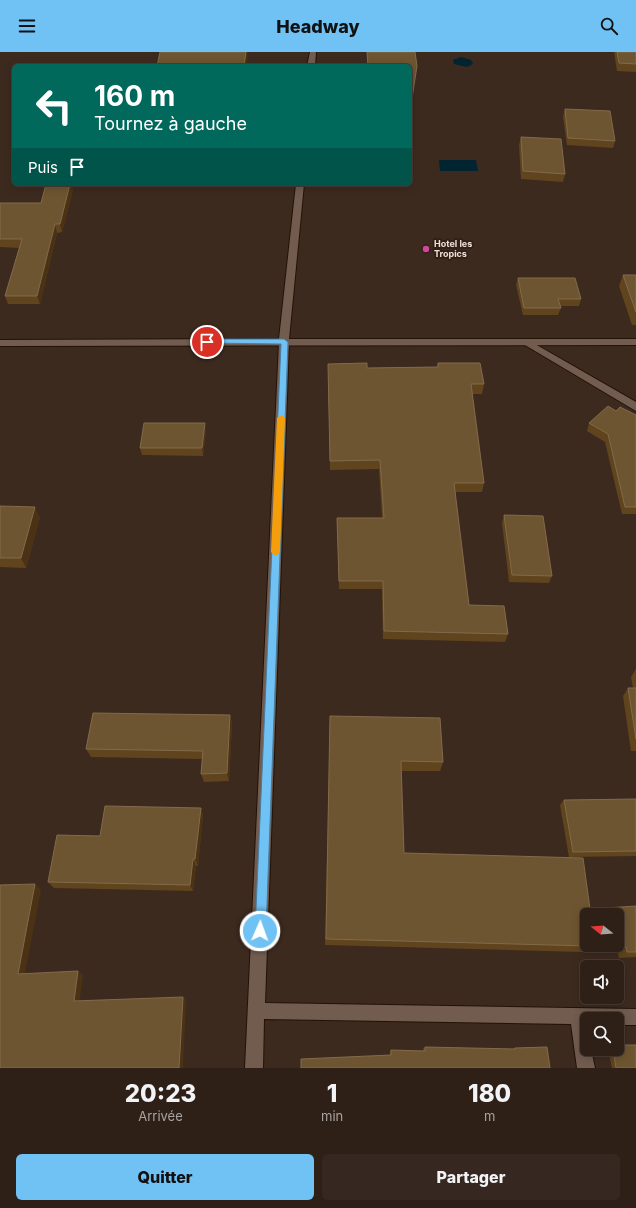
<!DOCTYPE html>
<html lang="fr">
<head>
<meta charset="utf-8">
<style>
  body { margin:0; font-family:Inter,sans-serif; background:#362820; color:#f1f3f6; height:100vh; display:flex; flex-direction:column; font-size:15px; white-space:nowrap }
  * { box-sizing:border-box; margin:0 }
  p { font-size:13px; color:#a7a3a1 }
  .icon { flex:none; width:22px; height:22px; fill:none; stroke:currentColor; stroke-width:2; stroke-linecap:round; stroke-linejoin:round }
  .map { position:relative; height:1016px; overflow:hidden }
  .details { display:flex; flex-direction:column; background:#2e2017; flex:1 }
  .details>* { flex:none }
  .top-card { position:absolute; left:12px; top:12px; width:400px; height:122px; border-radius:6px; box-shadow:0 2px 10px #0003,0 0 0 1px #493e36; background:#00695c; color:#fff; overflow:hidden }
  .needle { width:26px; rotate:287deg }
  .controls { position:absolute; left:580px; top:856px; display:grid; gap:8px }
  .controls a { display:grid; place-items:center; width:44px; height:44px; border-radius:6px; background:#2e2017; box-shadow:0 2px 10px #0003,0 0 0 1px #493e36; font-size:20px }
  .pin { position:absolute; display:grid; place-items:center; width:34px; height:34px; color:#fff; margin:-17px; border:2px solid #fff; border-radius:50%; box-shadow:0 1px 4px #0007 }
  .me { position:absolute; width:44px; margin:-22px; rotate:2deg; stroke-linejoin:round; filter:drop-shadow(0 0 3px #0008) }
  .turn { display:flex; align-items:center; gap:14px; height:84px; padding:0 16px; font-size:18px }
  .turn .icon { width:52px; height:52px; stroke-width:2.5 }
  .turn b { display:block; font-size:28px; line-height:34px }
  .then { display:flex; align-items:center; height:38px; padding:0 16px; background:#0003; gap:8px; font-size:15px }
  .eta { display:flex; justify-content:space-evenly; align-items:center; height:68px; text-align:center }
  .eta b { font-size:24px; font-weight:800; line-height:28px }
  .button { display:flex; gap:8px; margin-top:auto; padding:8px 16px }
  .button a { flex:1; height:46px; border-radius:6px; background:#70c1f4; color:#111; font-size:16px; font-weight:800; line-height:46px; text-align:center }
  .button a+a { background:#362820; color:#f1f3f6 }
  header { display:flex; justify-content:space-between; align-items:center; height:52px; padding:0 16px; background:#70c1f4; color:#111; font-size:18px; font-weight:800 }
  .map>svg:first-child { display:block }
</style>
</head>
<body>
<header><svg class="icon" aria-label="menu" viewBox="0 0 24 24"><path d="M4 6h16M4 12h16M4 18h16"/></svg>Headway<svg class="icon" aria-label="search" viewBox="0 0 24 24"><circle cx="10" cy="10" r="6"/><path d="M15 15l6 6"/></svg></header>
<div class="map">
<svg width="636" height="1016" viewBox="0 0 636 1016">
  <rect width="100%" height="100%" fill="#3d2a1f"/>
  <g fill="#022330">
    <polygon points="461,5 471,8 473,12 467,15 454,12 453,8"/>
    <polygon points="439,108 476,108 478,119 440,119"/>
  </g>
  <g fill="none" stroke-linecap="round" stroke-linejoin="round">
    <defs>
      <g id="minor">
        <polygon points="284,287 289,290 265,951 636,957 636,973 617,973 617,967 587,967 587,997 591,997 595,1016 577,1016 571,972 264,967 263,1016 245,1016 279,290"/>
        <polygon points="528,288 636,350 636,359 525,293 523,291"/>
      </g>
      <g id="tertiary">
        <polygon points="310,0 316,0 315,14 307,14"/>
        <polygon points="296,132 304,132 289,287 636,287 636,293 0,294 0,288 279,287"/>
      </g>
    </defs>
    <use href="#minor" stroke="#231208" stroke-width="2"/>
    <use href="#tertiary" stroke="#231208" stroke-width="2"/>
    <use href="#minor" fill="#725c50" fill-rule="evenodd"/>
    <use href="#tertiary" fill="#725c50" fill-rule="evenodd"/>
  </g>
  <g fill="#5f441d">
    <polygon points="367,0 415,0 417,14 410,62 410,14 367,14"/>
    <polygon points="614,0 636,0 636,20 617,19"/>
    <polygon points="565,57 615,89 613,96 567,93 563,64"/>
    <polygon points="521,85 565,122 563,130 521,127 519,93"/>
    <polygon points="73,138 62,180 57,181 40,252 8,252 5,244 19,196 0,195 0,151 41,151"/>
    <polygon points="623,223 636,223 636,273 632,273 619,234"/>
    <polygon points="518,226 581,247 579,254 560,254 561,256 558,263 523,263 516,233"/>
    <polygon points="438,311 484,332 482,342 472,342 484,431 482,440 455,440 469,553 508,582 505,590 383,587 382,537 339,537 337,466 382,466 379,417 330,418 328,321 367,316 437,315"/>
    <polygon points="616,359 636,363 636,462 622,462 605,390 587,379 589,371"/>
    <polygon points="206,379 203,404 142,403 140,396"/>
    <polygon points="0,454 40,465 26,516 0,515"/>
    <polygon points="504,463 552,524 549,531 509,530 502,471"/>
    <polygon points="636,617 636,699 631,699 623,644 628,636 633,636 631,625"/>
    <polygon points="230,663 232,672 229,729 204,730 201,722 202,707 91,705 86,697"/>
    <polygon points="330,664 443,710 440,719 401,719 404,801 590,857 636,854 636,905 619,906 618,901 325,893"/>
    <polygon points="636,747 636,804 569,805 560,753 564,748"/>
    <polygon points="201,756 203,763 198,814 196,814 193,839 54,836 48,830 100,784"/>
    <polygon points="425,995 512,997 515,996 550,1016 390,1003 390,1000 391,998 423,999 423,997"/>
    <polygon points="608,997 617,997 636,1016 612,1016"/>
  </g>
  <g fill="#4b3215">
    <polygon points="246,0 248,0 247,14 244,14"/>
    <polygon points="417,14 416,21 410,62 410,59"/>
    <polygon points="70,132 72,132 73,138 62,180 60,172"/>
    <polygon points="55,172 57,181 40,252 37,244"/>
    <polygon points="205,371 206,379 203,404 202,396"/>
    <polygon points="35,455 40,465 26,516 21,506"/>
    <polygon points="230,663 232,672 229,729 227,721"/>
    <polygon points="201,756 203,763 198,814 195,807"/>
    <polygon points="193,807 196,814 193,839 190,833"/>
    <polygon points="35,832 41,838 24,926 18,922"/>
    <polygon points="78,919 83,923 79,953 74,949"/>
    <polygon points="183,945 186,948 183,1016 179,1016"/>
  </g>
  <g fill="#6e5531" stroke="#826a4c" fill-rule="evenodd">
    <polygon points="160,0 246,0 244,14 157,14"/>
    <polygon points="367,0 415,0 417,14 410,59 410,14 368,14"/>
    <polygon points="617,0 636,0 636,12 619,11"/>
    <polygon points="565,57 610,59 615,89 568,86"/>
    <polygon points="521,85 561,87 565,122 523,119"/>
    <polygon points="46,132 70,132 60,172 55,172 37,244 5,244 22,187 0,187 0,151 41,151"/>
    <polygon points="623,223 636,223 636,260"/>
    <polygon points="518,226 575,226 581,247 558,247 561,256 524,256"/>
    <polygon points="367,311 367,316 438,315 438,311 480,311 484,332 471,332 484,431 454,431 469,553 504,554 508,582 384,579 383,529 339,529 337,466 384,466 380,408 330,409 328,312"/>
    <polygon points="608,354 616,359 620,355 636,363 636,455 625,455 608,382 589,371"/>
    <polygon points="144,371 205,371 202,396 140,396"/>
    <polygon points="0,454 35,455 21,506 0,506"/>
    <polygon points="504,463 543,464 552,524 512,523"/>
    <polygon points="628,636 636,636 636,687"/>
    <polygon points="93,661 230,663 227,721 201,722 203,699 86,697"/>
    <path d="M 330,664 L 440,666 L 443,710 L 401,709 L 404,801 L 583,806 L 590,857 L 636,854 L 636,900 L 627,900 L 626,895 L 326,887 ZM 587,863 L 617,863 L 617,893 L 587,893 Z"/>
    <polygon points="636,747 636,799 573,800 564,748"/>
    <polygon points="105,754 201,756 195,807 193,807 190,833 48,830 57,783 100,784"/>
    <polygon points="35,832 18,922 78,919 74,949 183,945 179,1016 0,1016 0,833"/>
    <polygon points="617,993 636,993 636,1016 616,1016 613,997 617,997"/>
    <polygon points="425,995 515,997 515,996 547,995 550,1016 301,1016 301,1007 391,1003 391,998 425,999"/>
  </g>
  <polygon fill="#70c1f4" stroke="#497d9f" points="207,287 284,287 288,290 266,879 265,884 260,885 256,884 255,879 281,292 204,291 203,290"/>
  <polygon fill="#f59e0b" points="281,363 285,366 280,500 276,504 271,500 277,366"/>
  <circle fill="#d1479c" stroke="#322015" stroke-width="1.5" cx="426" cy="197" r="4"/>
  <g text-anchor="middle" stroke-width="4" stroke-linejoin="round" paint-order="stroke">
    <g font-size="9" font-weight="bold" fill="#ede0d9" stroke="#322015" text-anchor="start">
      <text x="434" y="195">Hotel les<tspan x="434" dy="10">Tropics</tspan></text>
    </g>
  </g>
</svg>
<div class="controls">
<a><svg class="needle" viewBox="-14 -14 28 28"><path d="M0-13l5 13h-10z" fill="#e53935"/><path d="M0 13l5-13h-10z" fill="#a7a3a1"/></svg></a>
<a><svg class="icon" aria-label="sound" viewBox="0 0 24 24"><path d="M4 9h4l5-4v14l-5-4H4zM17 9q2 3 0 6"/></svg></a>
<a><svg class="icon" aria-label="search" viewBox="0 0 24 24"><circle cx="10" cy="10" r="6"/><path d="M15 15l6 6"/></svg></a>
</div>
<div class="pin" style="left:207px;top:290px;background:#d93025"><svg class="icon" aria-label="arrive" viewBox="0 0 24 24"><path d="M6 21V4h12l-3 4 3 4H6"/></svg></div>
<svg class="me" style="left:260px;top:879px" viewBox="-20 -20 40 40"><circle r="17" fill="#70c1f4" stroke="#fff" stroke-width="3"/><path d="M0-11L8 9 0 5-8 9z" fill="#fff"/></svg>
<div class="top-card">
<div class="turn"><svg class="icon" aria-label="left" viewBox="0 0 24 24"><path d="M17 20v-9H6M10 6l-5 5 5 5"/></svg><div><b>160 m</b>Tournez à gauche</div></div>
<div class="then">Puis<svg class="icon" aria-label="arrive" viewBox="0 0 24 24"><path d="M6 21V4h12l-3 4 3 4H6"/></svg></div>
</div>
</div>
<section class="details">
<div class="eta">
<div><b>20:23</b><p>Arrivée</p></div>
<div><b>1</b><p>min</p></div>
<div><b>180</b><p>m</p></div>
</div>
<div class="button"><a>Quitter</a><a>Partager</a></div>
</section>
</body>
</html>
